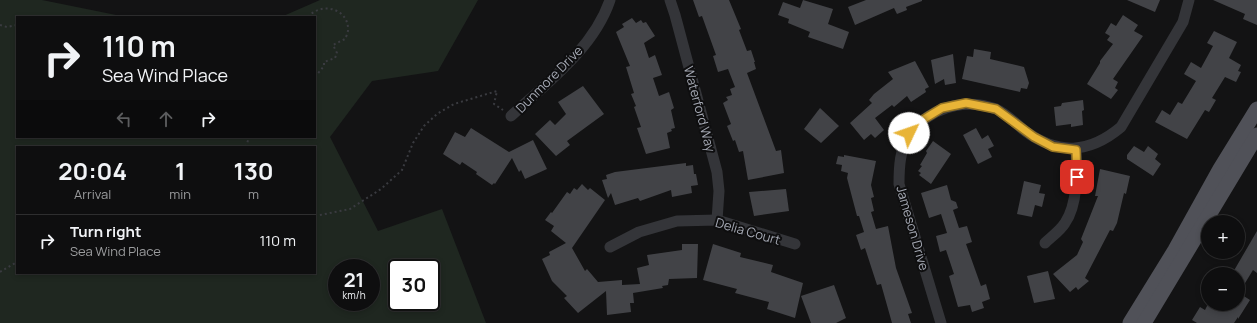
<!DOCTYPE html>
<html lang="en">
<head>
<meta charset="utf-8">
<style>
  body { margin:0; font-family:Manrope,sans-serif; background:#1c1c1d; color:#f1f3f6; height:100vh; display:flex; flex-direction:column; font-size:15px; white-space:nowrap }
  * { box-sizing:border-box; margin:0 }
  p { font-size:13px; color:#9b9c9e }
  .icon { flex:none; width:22px; height:22px; fill:none; stroke:currentColor; stroke-width:2; stroke-linecap:round; stroke-linejoin:round }
  .map { position:relative; flex:1; overflow:hidden }
  .side { position:absolute; left:16px; top:146px; width:300px; height:128px; display:flex; flex-direction:column; background:#0e0e0f; border-radius:0px; box-shadow:0 2px 6px #0003,0 0 0 1px #2e2e2f }
  .side>* { flex:none }
  .hud { position:absolute; left:16px; top:16px; width:300px; height:122px; border-radius:0px; box-shadow:0 2px 6px #0003,0 0 0 1px #2e2e2f; background:#0e0e0f; color:#f1f3f6; overflow:hidden }
  .buttons { position:absolute; left:1201px; top:215px; display:grid; gap:8px }
  .buttons a { display:grid; place-items:center; width:44px; height:44px; border-radius:50%; background:#0e0e0f; box-shadow:0 2px 6px #0003,0 0 0 1px #2e2e2f; font-size:20px }
  .speed { position:absolute; left:328px; top:259px; display:flex; gap:8px; font-size:20px; font-weight:700; text-align:center }
  .speed>* { display:grid; place-content:center; width:52px; height:52px; border-radius:50%; background:#0e0e0f; box-shadow:0 2px 6px #0003,0 0 0 1px #2e2e2f; line-height:1 }
  .speed small { font-size:10px; font-weight:400 }
  .speed .limit { border:2px solid #111; border-radius:6px; background:#fff; color:#111 }
  .pin { position:absolute; display:grid; place-items:center; width:34px; height:34px; color:#fff; margin:-17px; border-radius:8px; box-shadow:0 2px 6px #0006 }
  .me { position:absolute; width:44px; margin:-22px; rotate:48deg; stroke-linejoin:round; filter:drop-shadow(0 0 3px #0008) }
  .turn { display:flex; align-items:center; gap:14px; height:84px; padding:0 20px; font-size:18px }
  .turn .icon { width:52px; height:52px; stroke-width:2.5 }
  .turn b { display:block; font-size:28px; line-height:34px }
  .lanes { display:flex; align-items:center; height:38px; padding:0 20px; background:#0003; justify-content:center; gap:20px; direction:ltr }
  .lanes .off { opacity:.35 }
  .eta { display:flex; justify-content:space-evenly; align-items:center; height:68px; text-align:center }
  .eta b { font-size:24px; font-weight:700; line-height:28px }
  ul { padding:0; list-style:none }
  li { display:flex; align-items:center; gap:12px; height:52px; padding:0 20px; border-top:1px solid #2e2e2f }
  li div { flex:1 }
  li b { display:block; font-size:15px }
  li em { font-style:normal }
  .map>svg:first-child { display:block }
</style>
</head>
<body>
<div class="map">
<svg width="1257" height="323" viewBox="0 0 1257 323">
  <rect width="100%" height="100%" fill="#131314"/>
  <path fill="#1f2720" fill-rule="evenodd" d="M 0,0 L 42,0 L 126,17 L 17,17 L 17,137 L 315,137 L 315,17 L 281,17 L 320,0 L 478,0 L 438,71 L 372,81 L 330,137 L 378,231 L 442,209 L 486,323 L 0,323 ZM 17,147 L 315,147 L 315,273 L 17,273 ZM 337,268 L 371,268 L 371,302 L 337,302 ZM 397,268 L 431,268 L 431,302 L 397,302 Z"/>
  <g fill="#424347">
    <polygon points="693,0 729,0 741,29 739,30 747,51 751,50 755,62 754,62 756,69 747,73 776,151 781,150 784,173 748,180 743,151 739,152 735,140 733,141 727,126 731,124 723,103 728,100 726,97 732,95 730,89 735,87 728,69 718,72 713,56 716,55 702,16 699,17"/>
    <polygon points="803,0 833,9 828,24 849,32 843,49 808,37 810,32 788,23 789,19 778,15 783,2 800,8"/>
    <polygon points="866,0 922,0 922,1 906,7 907,10 897,14 894,8 855,25 848,7"/>
    <polygon points="1127,0 1160,0 1155,12"/>
    <polygon points="1213,0 1257,0 1257,25 1243,19 1245,14"/>
    <polygon points="1123,15 1138,25 1134,31 1143,36 1113,79 1118,82 1115,88 1118,90 1111,99 1087,84 1100,63 1100,61 1113,44 1107,40 1110,36 1105,33 1111,23 1116,26"/>
    <polygon points="632,18 636,23 641,20 643,23 646,22 655,36 644,43 649,58 655,55 662,75 653,78 659,96 669,92 674,108 671,110 675,128 671,129 672,131 667,133 670,148 646,154 637,128 641,127 634,107 636,106 631,94 634,93 626,67 630,66 616,32 624,27 622,24"/>
    <polygon points="1214,31 1237,42 1229,58 1241,65 1238,71 1241,72 1236,82 1225,77 1212,98 1216,100 1209,112 1205,110 1187,139 1155,122 1162,110 1170,115 1178,102 1182,104 1196,81 1184,74 1191,62 1201,68 1213,46 1207,43"/>
    <polygon points="974,49 991,52 990,59 1024,67 1029,83 1027,89 1021,88 1020,92 962,79 967,56 973,57"/>
    <polygon points="953,54 956,83 945,85 944,79 935,84 931,60"/>
    <polygon points="915,61 929,87 925,89 926,92 911,102 907,96 894,107 892,105 875,118 884,130 875,138 871,134 864,140 850,123 872,103 869,100 874,94 893,79 888,72"/>
    <polygon points="583,86 604,114 567,141 570,145 556,156 535,134 550,120 555,125 566,114 558,102"/>
    <polygon points="1083,100 1084,110 1082,111 1083,125 1071,127 1071,124 1056,126 1054,107 1061,106 1062,103"/>
    <polygon points="820,108 839,126 821,143 804,129"/>
    <polygon points="471,128 509,152 533,140 547,169 525,179 521,170 519,172 512,158 495,184 494,183 492,185 476,174 477,172 462,162 460,165 443,154 455,132 465,137"/>
    <polygon points="976,128 982,139 988,135 994,146 988,149 992,157 978,164 963,135"/>
    <polygon points="933,141 951,154 931,184 919,175 921,173 918,171 922,166 920,165 927,153 926,151"/>
    <polygon points="1134,146 1144,152 1148,146 1158,154 1155,159 1161,164 1153,176 1127,159 1127,155"/>
    <polygon points="844,155 876,161 871,185 874,197 871,198 874,211 871,212 876,229 888,226 896,268 912,313 908,314 911,323 892,323 881,284 877,285 865,248 861,250 856,235 864,232 859,216 857,216 847,178 848,173 841,171 842,165 836,164 838,156 844,157"/>
    <polygon points="686,163 686,166 693,165 694,174 696,174 698,185 691,186 692,193 672,197 671,190 640,201 638,198 615,205 611,193 608,198 602,180 607,179 606,175 615,172"/>
    <polygon points="1100,169 1130,176 1126,194 1124,193 1117,223 1113,231 1110,230 1085,278 1089,281 1078,290 1076,287 1070,292 1053,274 1077,255 1083,242 1081,239 1098,196 1095,196"/>
    <polygon points="1024,181 1041,185 1039,193 1045,194 1042,207 1035,205 1032,217 1017,214"/>
    <polygon points="582,184 588,190 590,188 605,200 572,248 585,271 587,269 598,282 622,280 622,285 640,284 637,268 649,265 647,255 682,250 682,244 698,244 697,278 669,279 668,285 662,286 663,288 633,293 634,303 630,303 631,312 607,315 606,291 578,313 564,298 567,296 552,281 542,259 550,255 549,252 566,243 551,231 554,226 545,220 551,212 552,213 567,192 570,194 574,188 577,190"/>
    <polygon points="947,185 951,200 956,202 958,208 953,210 959,228 967,226 972,242 966,244 981,286 986,284 990,299 982,302 984,308 972,312 970,305 958,307 949,276 954,274 946,250 940,252 936,236 947,233 941,214 929,218 921,193"/>
    <polygon points="786,189 789,211 754,216 749,192"/>
    <polygon points="1257,231 1257,273 1253,270 1239,293 1250,300 1238,319 1238,317 1234,323 1197,323 1192,320 1200,307 1205,310 1208,304 1238,304 1238,274 1232,274"/>
    <polygon points="713,244 741,253 740,257 773,265 771,272 803,283 795,318 767,309 769,302 735,293 737,289 703,280"/>
    <polygon points="1048,271 1055,299 1034,303 1027,276"/>
    <polygon points="834,285 846,318 836,323 811,323 801,296"/>
  </g>
  <g fill="none" stroke-linecap="round" stroke-linejoin="round">
    <g stroke="#3a3b40" stroke-width="2" stroke-dasharray="2 3" stroke-linecap="butt">
      <path d="M 308,17 C 322,1 349,9 348,30 C 348,33 346,37 345,39 L 333,45 L 337,53 L 335,58 L 324,62 L 324,66 L 315,77"/>
      <polyline points="0,25 7,27 17,25"/>
      <polyline points="246,147 249,137"/>
      <polyline points="315,216 350,209 381,189 402,170 413,143 424,126 437,114 454,104 497,91 494,104 503,110"/>
      <polyline points="0,272 17,262"/>
    </g>
    <g stroke="#343539" stroke-width="11">
      <polyline points="670,0 675,15 717,172 719,191 717,220"/>
      <path d="M 511,116 C 547,83 594,48 610,0"/>
      <path d="M 1045,243 C 1051,237 1060,231 1065,223 C 1078,204 1077,172 1076,150"/>
      <polyline points="610,247 639,232 677,221 717,220 795,244"/>
      <path d="M 941,323 L 899,184 C 899,166 900,150 909,134 C 911,130 916,126 920,123 C 940,105 969,99 996,109 C 1006,113 1016,124 1025,131 C 1058,155 1089,154 1121,127 L 1183,22 L 1189,0"/>
    </g>
    <g stroke="#505158" stroke-width="15">
      <polyline points="1130,323 1175,250 1220,169 1257,109"/>
      <polyline points="1144,323 1257,135"/>
    </g>
  </g>
  <g fill="none" stroke-linecap="round" stroke-linejoin="round">
    <defs>
      <polyline id="route" points="909,133 924,119 942,108 966,103 996,109 1034,137 1053,147 1076,150 1077,177"/>
    </defs>
    <use href="#route" stroke="#977524" stroke-width="10"/>
    <use href="#route" stroke="#e8b437" stroke-width="7"/>
  </g>
  <g text-anchor="middle" stroke-width="4" stroke-linejoin="round" paint-order="stroke">
    <g font-size="13" fill="#a5a9b4" stroke="#0e0e0f">
      <text transform="translate(549 79) rotate(-45)" y="5">Dunmore Drive</text>
      <text transform="translate(700 109) rotate(75)" y="5">Waterford Way</text>
      <text transform="translate(913 228) rotate(74)" y="5">Jameson Drive</text>
      <text transform="translate(748 231) rotate(16)" y="5">Delia Court</text>
    </g>
  </g>
</svg>
<div class="buttons">
<a>+</a>
<a>−</a>
</div>
<div class="speed"><div>21<small>km/h</small></div><div class="limit">30</div></div>
<div class="pin" style="left:1077px;top:177px;background:#d93025"><svg class="icon" aria-label="arrive" viewBox="0 0 24 24"><path d="M6 21V4h12l-3 4 3 4H6"/></svg></div>
<svg class="me" style="left:909px;top:133px" viewBox="-20 -20 40 40"><circle r="19" fill="#fff"/><path d="M0-13L10 11 0 6-10 11z" fill="#e8b437"/></svg>
<div class="hud">
<div class="turn"><svg class="icon" aria-label="right" viewBox="0 0 24 24"><path d="M7 20v-9h11M14 6l5 5-5 5"/></svg><div><b>110 m</b>Sea Wind Place</div></div>
<div class="lanes"><svg class="icon off" aria-label="left" viewBox="0 0 24 24"><path d="M17 20v-9H6M10 6l-5 5 5 5"/></svg><svg class="icon off" aria-label="ahead" viewBox="0 0 24 24"><path d="M12 20V5M6 11l6-6 6 6"/></svg><svg class="icon" aria-label="right" viewBox="0 0 24 24"><path d="M7 20v-9h11M14 6l5 5-5 5"/></svg></div>
</div>
<section class="side">
<div class="eta">
<div><b>20:04</b><p>Arrival</p></div>
<div><b>1</b><p>min</p></div>
<div><b>130</b><p>m</p></div>
</div>
<ul>
<li><svg class="icon" aria-label="right" viewBox="0 0 24 24"><path d="M7 20v-9h11M14 6l5 5-5 5"/></svg><div><b>Turn right</b><p>Sea Wind Place</p></div><em>110 m</em></li>
</ul>
</section>
</div>
</body>
</html>
